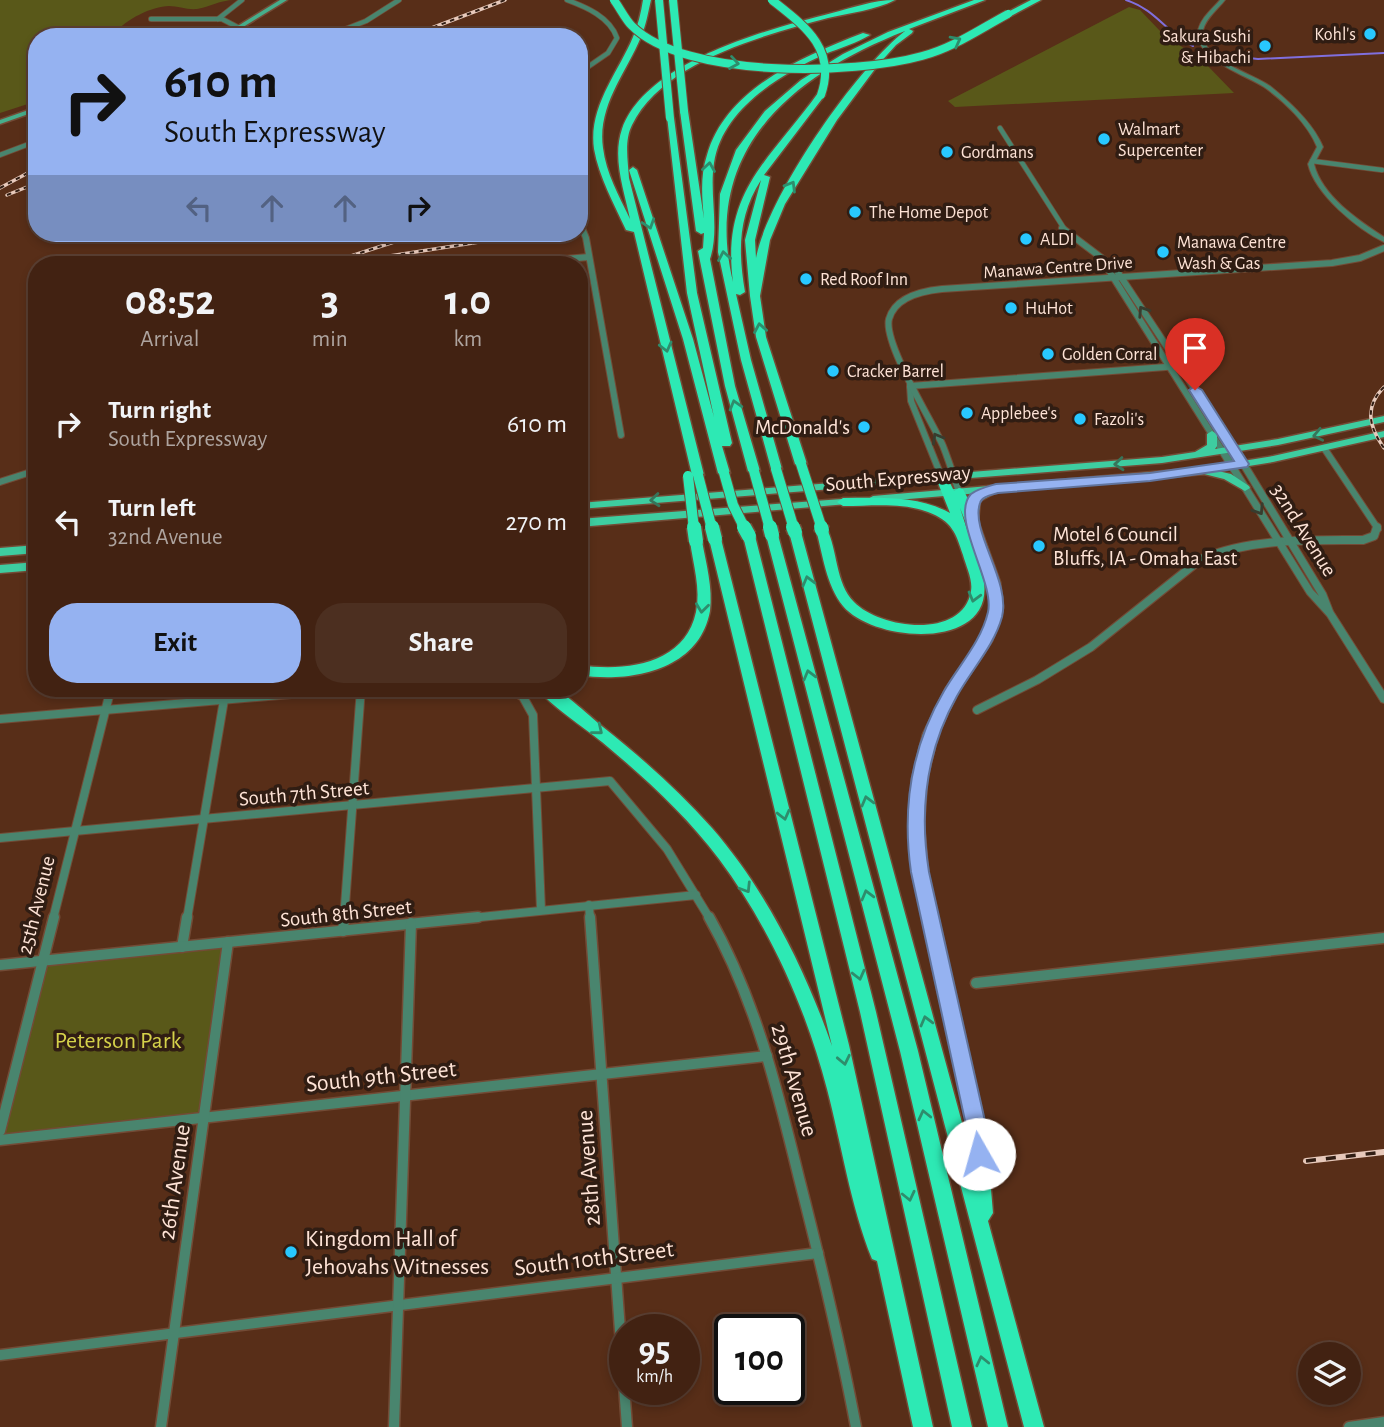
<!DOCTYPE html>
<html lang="en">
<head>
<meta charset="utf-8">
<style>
  body { margin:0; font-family:"Alegreya Sans",sans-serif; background:#4c2f20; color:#f1f3f6; height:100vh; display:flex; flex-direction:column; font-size:26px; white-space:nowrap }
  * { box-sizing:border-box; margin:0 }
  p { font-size:23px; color:#aea49f }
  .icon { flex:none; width:38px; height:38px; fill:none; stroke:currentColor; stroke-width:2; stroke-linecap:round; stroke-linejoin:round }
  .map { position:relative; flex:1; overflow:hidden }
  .panel { position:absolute; left:28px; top:256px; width:560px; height:441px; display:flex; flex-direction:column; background:#422212; border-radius:28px; box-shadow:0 4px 10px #0003,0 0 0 2px #5a3f32 }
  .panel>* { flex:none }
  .banner { position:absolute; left:28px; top:28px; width:560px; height:214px; border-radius:28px; box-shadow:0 4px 10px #0003,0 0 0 2px #5a3f32; background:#95b2f1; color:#111; overflow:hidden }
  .tools { position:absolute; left:1298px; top:1342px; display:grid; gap:14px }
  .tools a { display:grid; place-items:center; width:63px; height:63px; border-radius:50%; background:#422212; box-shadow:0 4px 10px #0003,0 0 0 2px #5a3f32; font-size:35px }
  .speed { position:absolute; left:609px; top:1314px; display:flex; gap:14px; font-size:35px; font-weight:700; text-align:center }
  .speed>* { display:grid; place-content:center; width:91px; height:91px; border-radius:50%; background:#422212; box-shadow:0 4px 10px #0003,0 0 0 2px #5a3f32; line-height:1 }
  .speed small { font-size:18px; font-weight:400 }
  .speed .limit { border:4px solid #111; border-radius:10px; background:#fff; color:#111 }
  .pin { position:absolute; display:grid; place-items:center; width:60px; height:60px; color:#fff; margin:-72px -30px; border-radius:50% 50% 50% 0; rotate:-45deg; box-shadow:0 0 7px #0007 }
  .pin .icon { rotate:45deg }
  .me { position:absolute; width:77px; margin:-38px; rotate:353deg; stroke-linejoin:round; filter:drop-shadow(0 0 5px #0008) }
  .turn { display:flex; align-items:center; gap:24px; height:147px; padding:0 21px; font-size:32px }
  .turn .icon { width:91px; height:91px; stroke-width:2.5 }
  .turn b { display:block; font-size:49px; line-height:60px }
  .lanes { display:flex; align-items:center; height:66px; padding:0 21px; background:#0003; justify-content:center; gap:35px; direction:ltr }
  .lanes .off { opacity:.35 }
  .eta { display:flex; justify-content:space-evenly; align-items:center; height:119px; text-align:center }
  .eta b { font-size:42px; font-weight:700; line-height:49px }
  .action { display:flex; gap:14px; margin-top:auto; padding:14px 21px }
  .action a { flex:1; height:80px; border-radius:28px; background:#95b2f1; color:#111; font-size:28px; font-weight:700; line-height:80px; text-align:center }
  .action a+a { background:#4c2f20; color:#f1f3f6 }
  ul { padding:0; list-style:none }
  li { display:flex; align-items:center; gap:21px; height:98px; padding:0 21px }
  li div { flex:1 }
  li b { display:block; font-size:26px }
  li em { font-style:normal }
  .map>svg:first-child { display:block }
</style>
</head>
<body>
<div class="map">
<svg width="1384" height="1427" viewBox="0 0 1384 1427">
  <rect width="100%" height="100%" fill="#582e18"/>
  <g fill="#595819">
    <path d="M 0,0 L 234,0 C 220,0 210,7 197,9 C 187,10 178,6 169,6 C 152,6 125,20 115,33 L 120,35 L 206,29 L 218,29 L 222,32 L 214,37 L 37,37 L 37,101 L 0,113 Z"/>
    <polygon points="1129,7 1140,10 1161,32 1205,63 1234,93 955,107 948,101"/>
    <polygon points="228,942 204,1117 0,1140 42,961"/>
  </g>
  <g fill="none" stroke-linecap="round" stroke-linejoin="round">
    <g stroke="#806fdd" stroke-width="2">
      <path d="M 1126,0 C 1157,10 1166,33 1193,46"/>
      <polyline points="1221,55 1258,59 1384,53"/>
    </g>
    <defs>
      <g id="minor-far3">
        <path d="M 567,0 C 586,7 610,17 617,38 L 608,53 L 579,73"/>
        <polyline points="151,19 222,19 243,30"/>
        <polyline points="218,19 242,0"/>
        <polyline points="325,37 366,21 399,0"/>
        <polyline points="1000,128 1065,230"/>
        <polyline points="0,155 37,141"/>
        <polyline points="1312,161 1382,170"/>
        <polyline points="579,222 582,230"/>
      </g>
      <g id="minor-far2">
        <polyline points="582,228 586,238 621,435"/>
        <polyline points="1062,228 1115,268 1235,450"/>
        <polyline points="1103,261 1223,452"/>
        <polyline points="504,264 589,257"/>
        <polyline points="910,386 1179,366"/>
        <polyline points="910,386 911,401 942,478"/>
        <polyline points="1324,448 1378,529"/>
        <polyline points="0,482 37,470"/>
        <path d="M 959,492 C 954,477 949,461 943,446 C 932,421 883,343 889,319 C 895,297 922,291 942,289 L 1332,263 L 1360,258 L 1384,248"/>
      </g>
      <g id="minor-far1">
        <polyline points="509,688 523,697 533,715 541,910"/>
        <path d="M 977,710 L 1037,680 L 1091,647 L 1201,559 C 1251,538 1310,540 1363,540 L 1374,536 L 1377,527"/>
        <polyline points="0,719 361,688"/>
        <polyline points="0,838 610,781 667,849 710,919"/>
        <polyline points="589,905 590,919"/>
        <polyline points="53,919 111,688"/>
        <polyline points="187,919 226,688"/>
        <polyline points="344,919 361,688"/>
        <polyline points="461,919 696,895"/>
      </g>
      <g id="minor">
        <polyline points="590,917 627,1427"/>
        <path d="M 709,917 C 755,998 777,1088 799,1178 C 820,1260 840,1343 856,1427"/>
        <polyline points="343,931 344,917"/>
        <polyline points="182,947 187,917"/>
        <polyline points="0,965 478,917"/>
        <polyline points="976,983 1384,938"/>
        <polyline points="0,1131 54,917"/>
        <polyline points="0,1140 767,1056"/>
        <polyline points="0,1355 818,1253"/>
        <polyline points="161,1427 228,942"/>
        <polyline points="394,1427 411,923"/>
        <polyline points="1349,1427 1384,1422"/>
      </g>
      <g id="tertiary">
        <path d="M 1220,0 L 1225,0 C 1218,9 1206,18 1203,30 C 1198,59 1252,73 1270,86 C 1290,102 1313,123 1323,147 L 1314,164 C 1322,196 1358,220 1384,237 L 1384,242 C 1357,229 1315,194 1308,164 L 1317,147 C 1308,124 1284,101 1264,87 C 1246,75 1193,59 1198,30 C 1201,18 1212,9 1220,0 Z"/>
        <polygon points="1232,448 1235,448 1239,450 1326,593 1333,611 1384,691 1384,703 1381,702 1327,616 1307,594 1219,452 1223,450 1226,450 1313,590 1319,596 1231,450"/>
      </g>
      <g id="secondary">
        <polygon points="280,0 287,0 227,37 220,37"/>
        <polygon points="37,107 37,111 0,124 0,120"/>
      </g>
      <g id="primary">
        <polygon points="1384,416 1384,422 1278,445 1162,463 579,509 579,503 1162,457 1195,452 1207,445 1207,434 1212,431 1217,434 1217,446 1215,449 1278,439"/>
        <polygon points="1384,431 1384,437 1273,462 1218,471 1231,474 1249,486 1250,488 1245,491 1224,479 1204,474 873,502 868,499 873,496 1200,468 1273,456"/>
        <polygon points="855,498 859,499 860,501 859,503 579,527 579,519"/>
        <polygon points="37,545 37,553 0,556 0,548"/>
        <polygon points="37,562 37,570 0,573 0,565"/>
      </g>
      <g id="motorway">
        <path d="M 643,0 L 651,0 C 648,13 646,25 641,37 C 626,73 597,106 603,148 C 606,173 619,196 630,219 C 624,190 612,158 622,129 C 646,61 769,29 832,13 C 852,8 873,0 895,0 C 876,10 849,13 828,18 C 765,35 663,61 632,125 C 624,141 628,161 629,178 L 704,475 L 698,479 L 692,475 L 634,232 L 626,230 C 614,204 599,177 594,149 C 588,107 618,73 633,37 C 638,25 641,13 643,0 Z"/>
        <path d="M 974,0 L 985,0 L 909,29 L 913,31 L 912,33 L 896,45 L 878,65 L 837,120 L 785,204 L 770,240 L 760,296 L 766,337 L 807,464 L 801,468 L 795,464 L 756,337 L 750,296 L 745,240 L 761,180 C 738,216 738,251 745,292 L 740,295 L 736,294 L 751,360 L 782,469 L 776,473 L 772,472 L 741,360 L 718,252 L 720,194 L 736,150 L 765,111 L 801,80 L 843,54 L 888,32 ZM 905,31 C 855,70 768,196 756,258 L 755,240 L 770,177 L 764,175 L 825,95 L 824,93 L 818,93 C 770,160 721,191 733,282 C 701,149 793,75 905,31 Z"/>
        <polygon points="1031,0 1041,0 1011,16 1004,14"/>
        <path d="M 863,33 L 870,35 C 857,43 840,48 825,54 C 780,75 722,109 714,163 C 709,195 720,229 710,259 L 735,386 L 760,471 L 754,475 L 748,471 L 725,386 L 698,251 L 703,248 L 704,233 L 701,234 L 696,231 L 680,111 L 684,109 L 688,111 L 704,219 C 702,198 700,176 707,155 C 726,88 804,56 863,33 Z"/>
        <polygon points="667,116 674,118 697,293 732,443 730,446 722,446 730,473 724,477 718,473 683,339 629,170 633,167 637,170 693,339 714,417 687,293"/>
        <path d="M 942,474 L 946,475 L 954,491 L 959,488 L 963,489 L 968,499 C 975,491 989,484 1000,486 L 1002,489 L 980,501 L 978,521 L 1000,582 L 1003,608 L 992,641 L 956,695 L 938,734 L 927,779 L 924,825 L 928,872 L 986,1130 L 993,1213 L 988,1221 L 1044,1427 L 1024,1427 L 789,532 L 795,528 L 801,532 L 970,1152 L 968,1130 L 912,872 L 909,825 L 912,779 L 923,734 L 946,688 L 980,640 L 991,608 L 983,566 L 960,508 L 984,582 C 993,651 874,643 843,606 C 826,585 823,555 816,530 L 818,527 L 826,527 C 838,550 835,583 854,602 C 880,629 963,640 971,591 C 973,580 966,566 963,555 C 956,533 952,521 928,512 C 902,502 871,506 843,506 L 837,502 L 843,498 C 879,498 917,495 950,513 L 936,478 Z"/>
        <polygon points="772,531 778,535 918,1051 1008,1427 988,1427 900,1051 766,535"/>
        <polygon points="749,532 755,536 876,1012 972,1427 952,1427 860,1012 743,536"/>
        <path d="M 715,535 L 721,539 L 849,1045 L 933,1427 L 913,1427 L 877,1261 L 872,1259 C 850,1204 842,1146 827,1089 C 806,1008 769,926 719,859 C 686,815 644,777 602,742 C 586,729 547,703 537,688 C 541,688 549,686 553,688 C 563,691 593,719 603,727 C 642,758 679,791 712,828 C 766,890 805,969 832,1046 L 709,539 Z"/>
        <path d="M 696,537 L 702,541 C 706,563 713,588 710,611 C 699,671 630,683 579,675 L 579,665 C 624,672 685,665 696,612 C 701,589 693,564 690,541 Z"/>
      </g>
    </defs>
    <use href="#minor-far3" stroke="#734b36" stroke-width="6"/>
    <use href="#minor-far2" stroke="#734b36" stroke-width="8"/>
    <use href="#minor-far1" stroke="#734b36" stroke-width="10"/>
    <use href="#minor" stroke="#734b36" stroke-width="13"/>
    <use href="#tertiary" stroke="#734b36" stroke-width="2"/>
    <use href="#secondary" stroke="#734b36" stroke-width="3"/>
    <use href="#primary" stroke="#734b36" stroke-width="3"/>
    <use href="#motorway" stroke="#734b36" stroke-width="3"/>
    <use href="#minor-far3" stroke="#49856e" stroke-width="4.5"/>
    <use href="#minor-far2" stroke="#49856e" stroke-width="6"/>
    <use href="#minor-far1" stroke="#49856e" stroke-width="8"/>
    <use href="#minor" stroke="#49856e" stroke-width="10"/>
    <use href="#tertiary" fill="#49856e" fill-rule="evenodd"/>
    <use href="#secondary" fill="#46ae8b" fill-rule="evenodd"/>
    <use href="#primary" fill="#3ecda0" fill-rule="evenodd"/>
    <use href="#motorway" fill="#2de9b4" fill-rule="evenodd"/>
    <defs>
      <g id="rail-far1">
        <polyline points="408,37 505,0"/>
        <polyline points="0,188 37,168"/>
        <polyline points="7,195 37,183"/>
        <polyline points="383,257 531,234"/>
        <polyline points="326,264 422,233"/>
        <path d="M 1384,387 C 1364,407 1369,427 1384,448"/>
      </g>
      <polyline id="rail" points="1306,1161 1384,1152"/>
    </defs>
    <use href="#rail-far1" stroke="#e7c9bb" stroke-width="3.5"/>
    <use href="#rail" stroke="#e7c9bb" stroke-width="6"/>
    <use href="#rail-far1" stroke="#301d13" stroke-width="2" stroke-dasharray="4.5" stroke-linecap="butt"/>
    <use href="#rail" stroke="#301d13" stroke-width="3.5" stroke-dasharray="10" stroke-linecap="butt"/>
    <defs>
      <g id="motorway-bridge-far2">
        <path d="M 614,0 C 620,8 625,19 632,26 C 685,79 854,75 922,56 C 953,48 980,29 1008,14"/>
        <polyline points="659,0 670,118"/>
        <polyline points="673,0 684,111"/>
        <path d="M 772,0 C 805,26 837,49 821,95"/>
      </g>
      <g id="motorway-bridge-far1">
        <polyline points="801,464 822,529"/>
        <polyline points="776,469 794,529"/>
        <polyline points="754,471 770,529"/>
        <polyline points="724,473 733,505 745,529"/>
        <polyline points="698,475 712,529"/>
        <polyline points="688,476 694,529"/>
      </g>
      <g id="motorway-bridge">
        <polyline points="694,527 696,541"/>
        <polyline points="712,527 715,539"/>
        <polyline points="744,527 749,536"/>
        <polyline points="770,527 772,535"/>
        <polyline points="793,527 795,532"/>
        <polyline points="821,527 822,530"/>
      </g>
    </defs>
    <use href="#motorway-bridge-far2" stroke="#734b36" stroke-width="10" stroke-linecap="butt"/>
    <use href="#motorway-bridge-far1" stroke="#734b36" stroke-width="12" stroke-linecap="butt"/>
    <use href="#motorway-bridge" stroke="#734b36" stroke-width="17" stroke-linecap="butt"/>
    <use href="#motorway-bridge-far2" stroke="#2de9b4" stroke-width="8"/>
    <use href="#motorway-bridge-far1" stroke="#2de9b4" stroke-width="10"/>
    <use href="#motorway-bridge" stroke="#2de9b4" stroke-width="14"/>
  </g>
  <defs><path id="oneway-chevron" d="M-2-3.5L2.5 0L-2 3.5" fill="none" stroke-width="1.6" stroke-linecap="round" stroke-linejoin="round" transform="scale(1.75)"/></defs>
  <g stroke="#2e8d6c">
    <use href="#oneway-chevron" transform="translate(956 41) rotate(-28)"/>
    <use href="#oneway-chevron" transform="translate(734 63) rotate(9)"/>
    <use href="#oneway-chevron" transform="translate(709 167) rotate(-81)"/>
    <use href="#oneway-chevron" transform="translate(791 186) rotate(-59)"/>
    <use href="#oneway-chevron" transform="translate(649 224) rotate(72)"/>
    <use href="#oneway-chevron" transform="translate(724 256) rotate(-100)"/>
    <use href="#oneway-chevron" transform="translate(760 328) rotate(-100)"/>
    <use href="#oneway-chevron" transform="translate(666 347) rotate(76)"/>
    <use href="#oneway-chevron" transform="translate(735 405) rotate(-106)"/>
    <use href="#oneway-chevron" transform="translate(808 581) rotate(-105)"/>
    <use href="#oneway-chevron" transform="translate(974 597) rotate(105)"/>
    <use href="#oneway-chevron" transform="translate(702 608) rotate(97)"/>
    <use href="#oneway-chevron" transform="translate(809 675) rotate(-105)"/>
    <use href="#oneway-chevron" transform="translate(598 730) rotate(39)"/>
    <use href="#oneway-chevron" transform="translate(867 801) rotate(-105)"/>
    <use href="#oneway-chevron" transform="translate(784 815) rotate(76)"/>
    <use href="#oneway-chevron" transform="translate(746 888) rotate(58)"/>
    <use href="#oneway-chevron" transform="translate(867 895) rotate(-105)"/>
    <use href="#oneway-chevron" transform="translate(859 975) rotate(76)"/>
    <use href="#oneway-chevron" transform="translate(926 1021) rotate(-105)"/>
    <use href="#oneway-chevron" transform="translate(844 1060) rotate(78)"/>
    <use href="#oneway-chevron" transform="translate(924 1115) rotate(-103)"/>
    <use href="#oneway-chevron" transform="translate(909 1196) rotate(77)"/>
    <use href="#oneway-chevron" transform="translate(982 1361) rotate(-103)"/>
  </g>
  <g stroke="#383c2e">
    <use href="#oneway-chevron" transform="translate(1143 311) rotate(-123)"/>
    <use href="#oneway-chevron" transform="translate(937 438) rotate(-120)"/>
    <use href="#oneway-chevron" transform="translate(1259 510) rotate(57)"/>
  </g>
  <g stroke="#37755a">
    <use href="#oneway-chevron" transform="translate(1318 435) rotate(168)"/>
    <use href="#oneway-chevron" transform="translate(1119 464) rotate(175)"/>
    <use href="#oneway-chevron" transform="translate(655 500) rotate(175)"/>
  </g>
  <path fill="#95b2f1" stroke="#61749d" stroke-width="2" d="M 1195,386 L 1202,390 L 1249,464 L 1247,467 L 1150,481 L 998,493 C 992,495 982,496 980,503 C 970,531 1011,581 1002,617 C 994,646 972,669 957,696 C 926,751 919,810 929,872 L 987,1130 L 990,1154 L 987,1161 L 979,1164 L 972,1161 L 967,1130 L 911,872 C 902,809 911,747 944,691 C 959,665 981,642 988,612 C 995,582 949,517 971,494 C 977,489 989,486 996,484 L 1150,473 L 1234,461 L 1189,390 Z"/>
  <g fill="#28c8ff" stroke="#301d13" stroke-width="2.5">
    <circle cx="1370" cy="34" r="7"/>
    <circle cx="1265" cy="46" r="7"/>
    <circle cx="1104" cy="139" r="7"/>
    <circle cx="947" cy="152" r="7"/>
    <circle cx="855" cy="212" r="7"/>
    <circle cx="1026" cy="239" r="7"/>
    <circle cx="1163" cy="252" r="7"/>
    <circle cx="806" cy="279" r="7"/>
    <circle cx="1011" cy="308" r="7"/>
    <circle cx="1048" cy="354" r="7"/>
    <circle cx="833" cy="371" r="7"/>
    <circle cx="967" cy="413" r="7"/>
    <circle cx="1080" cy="419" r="7"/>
    <circle cx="864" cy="427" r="7"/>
    <circle cx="1039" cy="546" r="7"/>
    <circle cx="291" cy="1252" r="7"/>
  </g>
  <g text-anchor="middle" stroke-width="7" stroke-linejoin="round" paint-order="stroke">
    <g font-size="18" fill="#fee3d6" stroke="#301d13" text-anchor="start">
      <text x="1356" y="40" text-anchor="end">Kohl's</text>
      <text x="1251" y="42" text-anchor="end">Sakura Sushi<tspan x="1251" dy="21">&amp; Hibachi</tspan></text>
      <text x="1118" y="135">Walmart<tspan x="1118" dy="21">Supercenter</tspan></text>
      <text x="961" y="158">Gordmans</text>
      <text x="869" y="218">The Home Depot</text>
      <text x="1040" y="245">ALDI</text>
      <text x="1177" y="248">Manawa Centre<tspan x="1177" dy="21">Wash &amp; Gas</tspan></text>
      <text x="820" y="285">Red Roof Inn</text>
      <text x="1025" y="314">HuHot</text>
      <text x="1062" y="360">Golden Corral</text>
      <text x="847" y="377">Cracker Barrel</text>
      <text x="981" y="419">Applebee's</text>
      <text x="1094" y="425">Fazoli's</text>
    </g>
    <g font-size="18" fill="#fee3d6" stroke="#301d13">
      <text transform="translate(1058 267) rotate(-4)" y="6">Manawa Centre Drive</text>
    </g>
    <g font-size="21" fill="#fee3d6" stroke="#301d13" text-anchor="end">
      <text x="850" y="434">McDonald's</text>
      <text x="1053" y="541" text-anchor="start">Motel 6 Council<tspan x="1053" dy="24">Bluffs, IA - Omaha East</tspan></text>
    </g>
    <g font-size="21" fill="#fee3d6" stroke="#301d13">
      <text transform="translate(898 478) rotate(-5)" y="7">South Expressway</text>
      <text transform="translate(1304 530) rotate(58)" y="7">32nd Avenue</text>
      <text transform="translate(304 793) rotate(-5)" y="7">South 7th Street</text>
      <text transform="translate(36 905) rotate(-76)" y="7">25th Avenue</text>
      <text transform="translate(346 913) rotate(-6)" y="7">South 8th Street</text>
    </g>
    <g font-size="24" fill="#d5d14a" stroke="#301d13">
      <text x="118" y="1048">Peterson Park</text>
    </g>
    <g font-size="24" fill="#fee3d6" stroke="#301d13">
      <text transform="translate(381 1076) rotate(-6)" y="8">South 9th Street</text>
      <text transform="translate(795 1080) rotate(74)" y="8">29th Avenue</text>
      <text transform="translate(588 1168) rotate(-94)" y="8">28th Avenue</text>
      <text transform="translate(174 1182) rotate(-82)" y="8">26th Avenue</text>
      <text transform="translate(594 1258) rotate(-7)" y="8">South 10th Street</text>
    </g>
    <g font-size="24" fill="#fee3d6" stroke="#301d13" text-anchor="start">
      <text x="305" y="1246">Kingdom Hall of<tspan x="305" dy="28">Jehovahs Witnesses</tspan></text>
    </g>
  </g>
</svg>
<div class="tools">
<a><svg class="icon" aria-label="layers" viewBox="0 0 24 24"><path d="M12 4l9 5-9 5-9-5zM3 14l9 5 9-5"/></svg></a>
</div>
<div class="speed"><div>95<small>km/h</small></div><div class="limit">100</div></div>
<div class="pin" style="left:1195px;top:390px;background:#d93025"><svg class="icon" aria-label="arrive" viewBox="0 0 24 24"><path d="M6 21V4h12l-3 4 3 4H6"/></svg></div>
<svg class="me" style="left:979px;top:1154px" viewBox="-20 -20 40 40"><circle r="19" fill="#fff"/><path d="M0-13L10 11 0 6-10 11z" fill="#95b2f1"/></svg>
<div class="banner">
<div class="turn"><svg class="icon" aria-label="right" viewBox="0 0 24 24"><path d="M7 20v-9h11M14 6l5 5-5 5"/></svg><div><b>610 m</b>South Expressway</div></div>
<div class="lanes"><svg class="icon off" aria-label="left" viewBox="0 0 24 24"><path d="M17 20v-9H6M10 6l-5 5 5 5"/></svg><svg class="icon off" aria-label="ahead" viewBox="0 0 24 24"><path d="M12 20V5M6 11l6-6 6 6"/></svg><svg class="icon off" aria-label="ahead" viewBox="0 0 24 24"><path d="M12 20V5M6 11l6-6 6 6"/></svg><svg class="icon" aria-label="right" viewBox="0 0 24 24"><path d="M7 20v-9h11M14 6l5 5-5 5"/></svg></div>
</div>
<section class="panel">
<div class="eta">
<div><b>08:52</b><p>Arrival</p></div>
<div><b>3</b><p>min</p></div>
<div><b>1.0</b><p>km</p></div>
</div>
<ul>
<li><svg class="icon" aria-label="right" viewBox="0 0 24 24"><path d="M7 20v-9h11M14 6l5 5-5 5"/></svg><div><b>Turn right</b><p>South Expressway</p></div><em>610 m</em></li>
<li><svg class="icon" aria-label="left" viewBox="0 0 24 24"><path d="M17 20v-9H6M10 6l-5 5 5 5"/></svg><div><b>Turn left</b><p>32nd Avenue</p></div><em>270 m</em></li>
</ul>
<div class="action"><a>Exit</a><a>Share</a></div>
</section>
</div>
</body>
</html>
